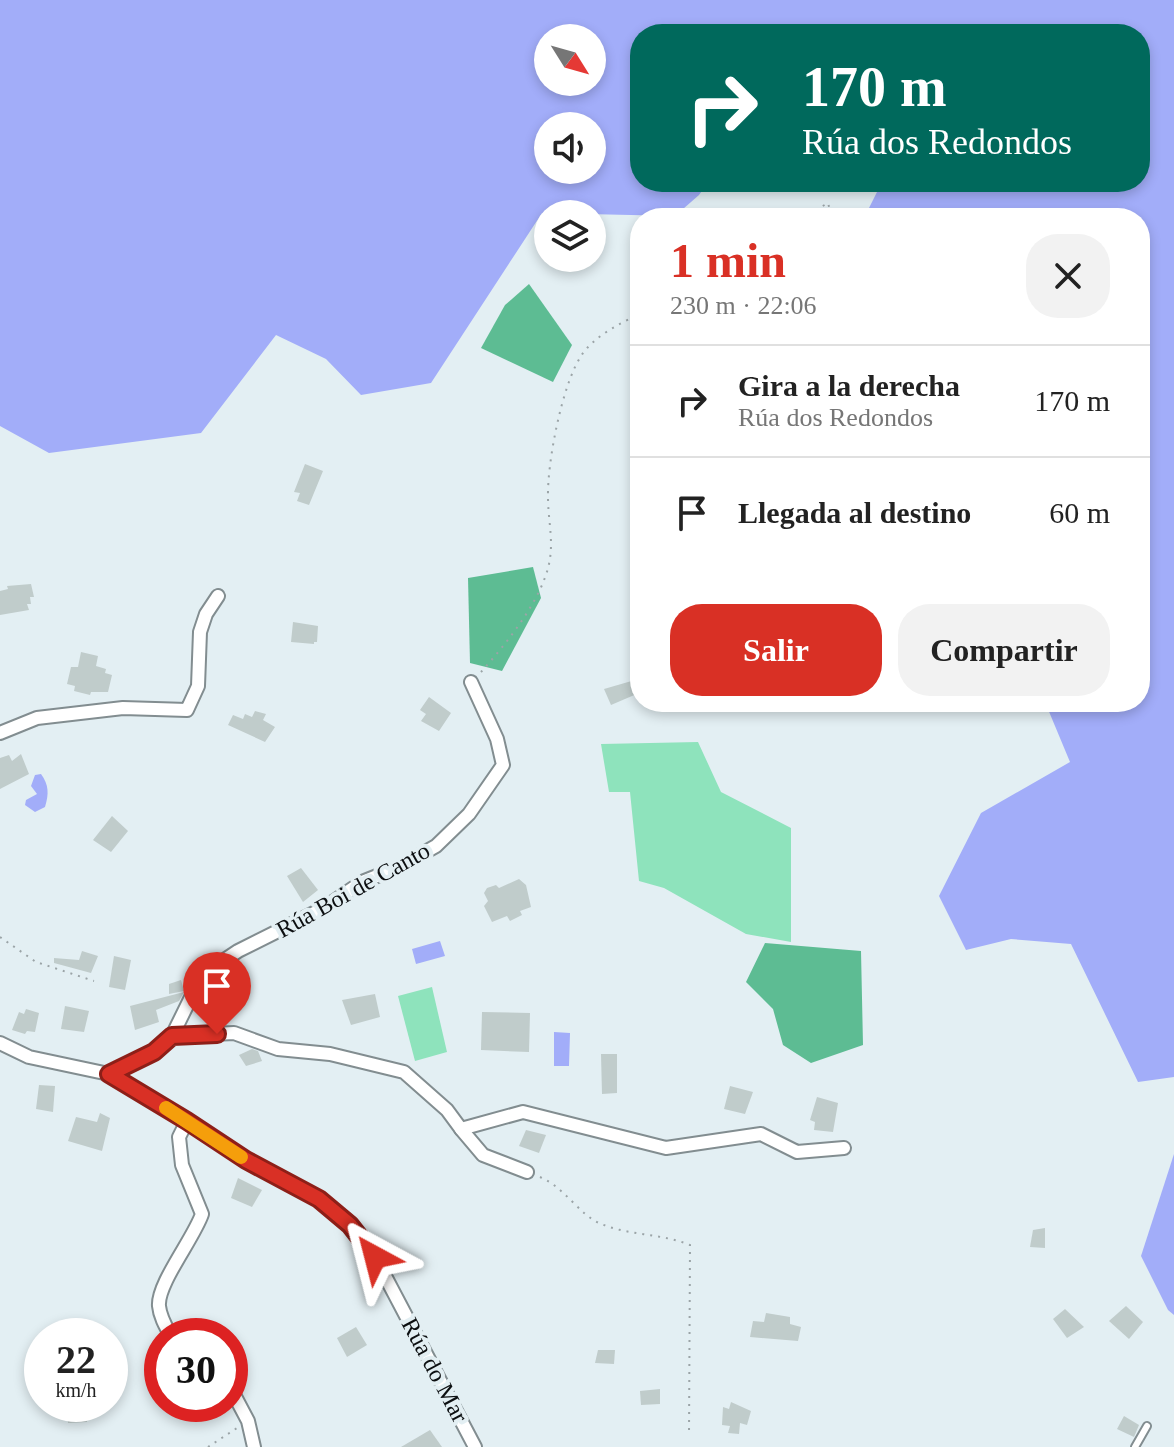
<!DOCTYPE html>
<html lang="es">
<head>
<meta charset="utf-8">
<style>
  body { margin:0; font-family:Georgia,serif; background:#f2f2f2; color:#222; height:100vh; display:flex; flex-direction:column; font-size:30px; white-space:nowrap }
  * { box-sizing:border-box; margin:0 }
  p { font-size:26px; color:#767676 }
  .icon { flex:none; width:44px; height:44px; fill:none; stroke:currentColor; stroke-width:2; stroke-linecap:round; stroke-linejoin:round }
  .map { position:relative; flex:1; overflow:hidden }
  .panel { position:absolute; left:630px; top:208px; width:520px; height:504px; display:flex; flex-direction:column; background:#fff; border-radius:32px; box-shadow:0 4px 12px #0003 }
  .panel>* { flex:none }
  .banner { position:absolute; left:630px; top:24px; width:520px; height:168px; border-radius:32px; box-shadow:0 4px 12px #0003; background:#00695c; color:#fff; overflow:hidden }
  .needle { width:52px; rotate:127deg }
  .buttons { position:absolute; left:534px; top:24px; display:grid; gap:16px }
  .buttons a { display:grid; place-items:center; width:72px; height:72px; border-radius:50%; background:#fff; box-shadow:0 4px 12px #0003; font-size:40px }
  .speed { position:absolute; left:24px; top:1318px; display:flex; gap:16px; font-size:40px; font-weight:700; text-align:center }
  .speed>* { display:grid; place-content:center; width:104px; height:104px; border-radius:50%; background:#fff; box-shadow:0 4px 12px #0003; line-height:1 }
  .speed small { font-size:20px; font-weight:400 }
  .speed .limit { border:12px solid #d22; background:#fff; color:#111 }
  .pin { position:absolute; display:grid; place-items:center; width:68px; height:68px; color:#fff; margin:-82px -34px; border-radius:50% 50% 50% 0; rotate:-45deg; box-shadow:0 0 8px #0007 }
  .pin .icon { rotate:45deg }
  .me { position:absolute; width:88px; margin:-44px; rotate:322deg; stroke-linejoin:round; filter:drop-shadow(0 0 6px #0008) }
  .turn { display:flex; align-items:center; gap:28px; height:168px; padding:0 40px; font-size:36px }
  .turn .icon { width:104px; height:104px; stroke-width:2.5 }
  .turn b { display:block; font-size:56px; line-height:68px }
  .round { display:grid; place-items:center; flex:none; width:84px; height:84px; border-radius:32px; background:#f2f2f2 }
  .overview { display:flex; align-items:center; justify-content:space-between; height:136px; padding:0 40px }
  h1 { font-size:48px; font-weight:600; line-height:60px; color:#d93025 }
  .primary-button { display:flex; gap:16px; margin-top:auto; padding:16px 40px }
  .primary-button a { flex:1; height:92px; border-radius:32px; background:#d93025; color:#fff; font-size:32px; font-weight:600; line-height:92px; text-align:center }
  .primary-button a+a { background:#f2f2f2; color:#222 }
  ul { padding:0; list-style:none }
  li { display:flex; align-items:center; gap:24px; height:112px; padding:0 40px; border-top:2px solid #e0e0e0 }
  li div { flex:1 }
  li b { display:block; font-size:30px }
  li em { font-style:normal }
  .map>svg:first-child { display:block }
</style>
</head>
<body>
<div class="map">
<svg width="1174" height="1447" viewBox="0 0 1174 1447">
  <rect width="100%" height="100%" fill="#e3eff3"/>
  <g fill="#8ee3bc">
    <polygon points="698,742 721,792 791,828 791,942 746,934 664,888 639,881 630,792 609,792 601,744"/>
    <polygon points="432,987 447,1052 415,1061 398,996"/>
  </g>
  <g fill="#5dbc93">
    <polygon points="529,284 572,345 553,382 481,348 505,305"/>
    <polygon points="533,567 541,598 502,671 470,663 468,578"/>
    <polygon points="765,943 861,951 863,1045 811,1063 783,1045 773,1009 746,982"/>
  </g>
  <g fill="#a2adf9" fill-rule="evenodd">
    <path d="M 0,0 L 1174,0 L 1174,1077 L 1138,1082 L 1071,944 L 1011,939 L 966,950 L 939,896 L 981,813 L 1070,762 L 1045,702 L 1140,702 L 1140,218 L 864,218 L 882,182 L 1140,182 L 1140,34 L 640,34 L 640,182 L 708,182 L 699,195 L 675,216 L 542,213 L 431,383 L 361,395 L 326,359 L 276,335 L 201,433 L 49,453 L 0,426 ZM 592,38 L 592,82 L 548,82 L 548,38 ZM 592,126 L 592,170 L 548,170 L 548,126 Z"/>
    <path d="M 41,774 C 49,785 49,794 45,807 L 35,812 L 25,805 L 26,800 L 37,794 L 31,786 L 35,775 Z"/>
    <polygon points="440,941 445,956 416,964 412,949"/>
    <polygon points="554,1032 570,1033 569,1066 554,1066"/>
    <polygon points="1174,1154 1174,1315 1168,1310 1141,1256"/>
  </g>
  <g fill="#c0cccb">
    <polygon points="305,464 323,471 309,505 297,501 300,493 294,492"/>
    <polygon points="31,584 34,597 30,597 31,604 27,604 29,610 0,615 0,591 8,589 7,586"/>
    <polygon points="293,622 318,626 317,642 314,642 314,644 291,642"/>
    <polygon points="81,652 98,656 96,666 106,669 105,673 112,675 108,692 91,692 90,695 74,691 75,686 67,684 71,667 78,667"/>
    <polygon points="635,680 639,693 611,705 604,689"/>
    <polygon points="429,697 451,713 439,731 421,721 426,714 420,710"/>
    <polygon points="255,711 266,714 263,720 275,727 265,742 228,725 233,715 243,719 245,714 252,717"/>
    <polygon points="21,754 29,774 0,789 0,758 9,755 12,761"/>
    <polygon points="112,816 128,831 111,852 93,840"/>
    <polygon points="301,868 318,890 303,902 287,876"/>
    <polygon points="519,879 526,885 531,907 520,911 522,915 510,921 507,916 492,922 484,906 488,901 484,893 487,888 496,885 499,888"/>
    <polygon points="82,951 98,956 91,973 54,963 54,958 79,960"/>
    <polygon points="114,956 131,960 125,990 109,987"/>
    <polygon points="181,980 184,991 169,994 169,984"/>
    <polygon points="184,992 179,1001 156,1010 159,1022 135,1030 130,1006"/>
    <polygon points="375,994 380,1017 351,1025 342,1000"/>
    <polygon points="65,1006 89,1011 84,1032 61,1029"/>
    <polygon points="26,1009 39,1013 35,1032 27,1031 25,1034 12,1030 19,1012 24,1014"/>
    <polygon points="482,1012 530,1013 529,1052 481,1050"/>
    <polygon points="252,1049 258,1051 262,1061 246,1066 239,1055"/>
    <polygon points="601,1054 617,1054 617,1093 602,1094"/>
    <polygon points="39,1085 55,1086 53,1112 36,1109"/>
    <polygon points="730,1086 753,1092 745,1114 724,1109"/>
    <polygon points="817,1097 838,1103 833,1132 814,1130 815,1122 810,1120"/>
    <polygon points="100,1113 110,1118 102,1151 68,1141 76,1117 97,1122"/>
    <polygon points="526,1130 546,1135 539,1153 519,1146"/>
    <polygon points="238,1178 262,1190 252,1207 231,1198"/>
    <polygon points="1045,1228 1045,1248 1030,1247 1033,1230"/>
    <polygon points="1126,1306 1143,1322 1129,1339 1109,1321"/>
    <polygon points="1065,1309 1084,1327 1067,1338 1053,1319"/>
    <polygon points="766,1313 790,1317 790,1324 801,1327 798,1341 750,1337 753,1321 764,1322"/>
    <polygon points="356,1327 367,1345 347,1357 337,1338"/>
    <polygon points="598,1350 615,1350 614,1364 595,1363"/>
    <polygon points="162,1368 162,1394 150,1374"/>
    <polygon points="660,1389 660,1404 641,1405 640,1391"/>
    <polygon points="731,1402 751,1411 747,1425 740,1423 739,1434 728,1433 730,1426 722,1425 723,1407 729,1409"/>
    <polygon points="66,1404 88,1404 87,1422 68,1423"/>
    <polygon points="1124,1416 1139,1425 1134,1437 1117,1429"/>
    <polygon points="430,1430 442,1447 401,1447"/>
  </g>
  <g fill="none" stroke-linecap="round" stroke-linejoin="round">
    <defs>
      <polyline id="service" points="1135,1447 1147,1426"/>
      <g id="minor">
        <polyline points="0,733 37,718 123,708 187,710 198,686 200,632 206,614 218,596"/>
        <polyline points="172,1036 202,975 238,951 324,908 362,882 397,868 436,846 469,814 503,765 497,739 471,682"/>
        <polyline points="0,1043 29,1057 109,1074 187,1121 246,1160 319,1199 350,1225 375,1257 475,1447"/>
        <polyline points="109,1074 154,1052 172,1036 234,1033 278,1049 330,1054 404,1072 447,1110 461,1129 523,1112 666,1148 761,1134 797,1152 844,1148"/>
        <polyline points="461,1129 483,1155 527,1172"/>
        <path d="M 171,1336 C 166,1327 160,1317 159,1306 C 157,1284 194,1238 202,1214 L 182,1165 L 179,1137 L 187,1121"/>
        <polyline points="230,1387 248,1421 254,1447"/>
      </g>
    </defs>
    <use href="#service" stroke="#828d90" stroke-width="10"/>
    <use href="#minor" stroke="#828d90" stroke-width="16"/>
    <g stroke="#9ba4a7" stroke-width="2" stroke-dasharray="2 6" stroke-linecap="butt">
      <polyline points="802,218 828,203 832,218"/>
      <path d="M 481,672 C 506,644 541,601 549,564 C 554,541 548,520 548,498 C 547,463 562,385 581,356 C 593,337 620,323 640,314"/>
      <polyline points="0,937 36,962 94,981"/>
      <path d="M 540,1177 C 564,1187 579,1214 599,1223 C 628,1236 661,1233 690,1245 L 689,1434"/>
      <polyline points="208,1447 237,1428"/>
    </g>
    <use href="#service" stroke="#fff" stroke-width="6"/>
    <use href="#minor" stroke="#fff" stroke-width="12"/>
  </g>
  <g fill="none" stroke-linecap="round" stroke-linejoin="round">
    <defs>
      <polyline id="route" points="217,1034 172,1036 154,1052 109,1074 187,1121 246,1160 319,1199 350,1225 375,1257"/>
    </defs>
    <use href="#route" stroke="#8d1f18" stroke-width="20"/>
    <use href="#route" stroke="#d93025" stroke-width="14"/>
    <polyline stroke="#f59e0b" stroke-width="14" points="166,1108 241,1157"/>
  </g>
  <g text-anchor="middle" stroke-width="8" stroke-linejoin="round" paint-order="stroke">
    <g font-size="24" fill="#0c0f11" stroke="#e3eff3">
      <text transform="translate(353 890) rotate(-29)" y="8">Rúa Boi de Canto</text>
      <text transform="translate(435 1370) rotate(62)" y="8">Rúa do Mar</text>
    </g>
  </g>
</svg>
<div class="buttons">
<a><svg class="needle" viewBox="-14 -14 28 28"><path d="M0-13l5 13h-10z" fill="#e53935"/><path d="M0 13l5-13h-10z" fill="#767676"/></svg></a>
<a><svg class="icon" aria-label="sound" viewBox="0 0 24 24"><path d="M4 9h4l5-4v14l-5-4H4zM17 9q2 3 0 6"/></svg></a>
<a><svg class="icon" aria-label="layers" viewBox="0 0 24 24"><path d="M12 4l9 5-9 5-9-5zM3 14l9 5 9-5"/></svg></a>
</div>
<div class="speed"><div>22<small>km/h</small></div><div class="limit">30</div></div>
<div class="pin" style="left:217px;top:1034px;background:#d93025"><svg class="icon" aria-label="arrive" viewBox="0 0 24 24"><path d="M6 21V4h12l-3 4 3 4H6"/></svg></div>
<svg class="me" style="left:375px;top:1257px" viewBox="-20 -20 40 40"><path d="M0-17L14 15 0 8-14 15z" fill="#d93025" stroke="#fff" stroke-width="4"/></svg>
<div class="banner">
<div class="turn"><svg class="icon" aria-label="right" viewBox="0 0 24 24"><path d="M7 20v-9h11M14 6l5 5-5 5"/></svg><div><b>170 m</b>Rúa dos Redondos</div></div>
</div>
<section class="panel">
<div class="overview"><div><h1>1 min</h1><p>230 m · 22:06</p></div><a class="round"><svg class="icon" aria-label="close" viewBox="0 0 24 24"><path d="M6 6l12 12M18 6L6 18"/></svg></a></div>
<ul>
<li><svg class="icon" aria-label="right" viewBox="0 0 24 24"><path d="M7 20v-9h11M14 6l5 5-5 5"/></svg><div><b>Gira a la derecha</b><p>Rúa dos Redondos</p></div><em>170 m</em></li>
<li><svg class="icon" aria-label="arrive" viewBox="0 0 24 24"><path d="M6 21V4h12l-3 4 3 4H6"/></svg><div><b>Llegada al destino</b></div><em>60 m</em></li>
</ul>
<div class="primary-button"><a>Salir</a><a>Compartir</a></div>
</section>
</div>
</body>
</html>
